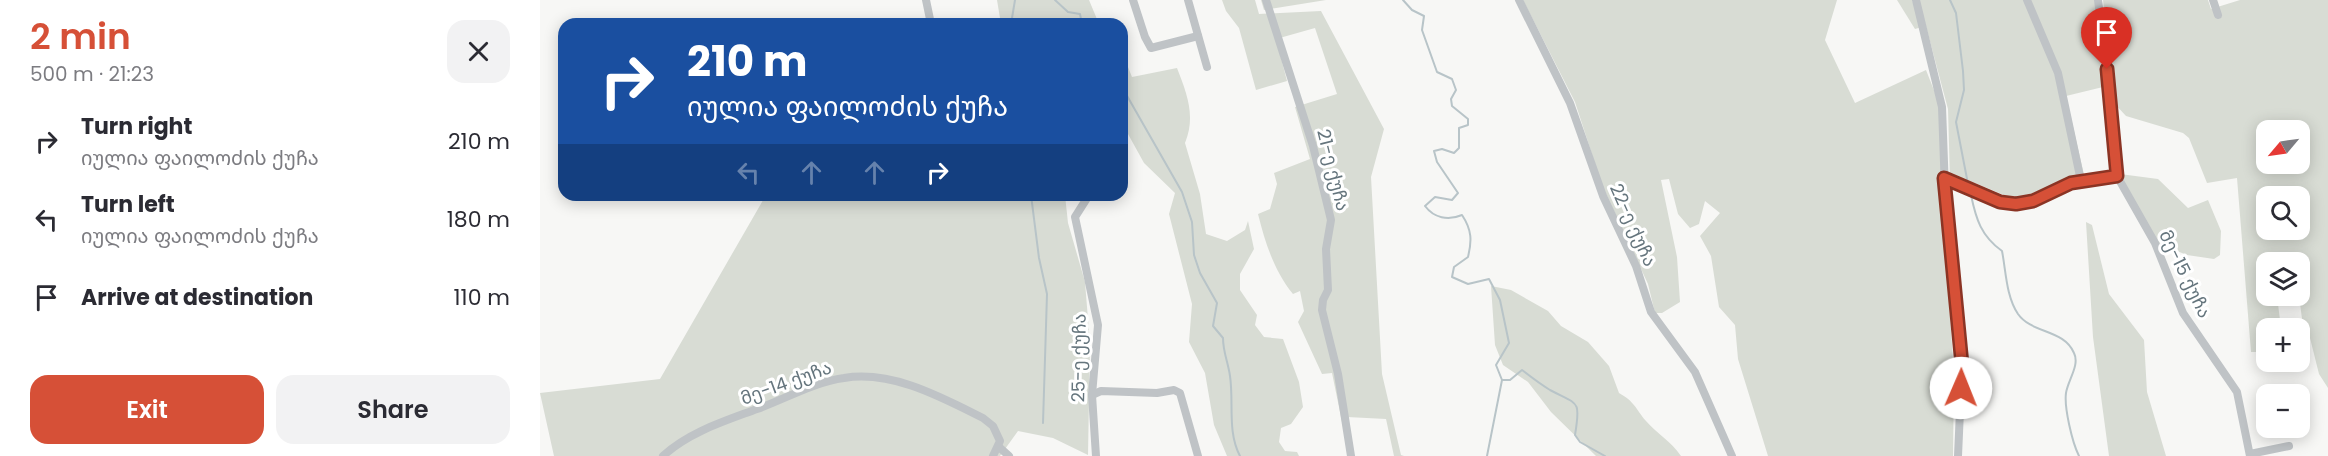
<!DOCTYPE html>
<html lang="en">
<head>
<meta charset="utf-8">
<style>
  body { margin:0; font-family:Poppins,"Noto Sans Georgian",sans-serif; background:#f2f2f3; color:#2b2b33; height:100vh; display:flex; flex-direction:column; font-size:22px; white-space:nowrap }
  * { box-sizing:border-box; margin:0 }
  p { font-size:20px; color:#7c7c81 }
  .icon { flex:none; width:33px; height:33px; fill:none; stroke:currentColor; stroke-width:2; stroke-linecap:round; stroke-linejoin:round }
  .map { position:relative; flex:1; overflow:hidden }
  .sheet { display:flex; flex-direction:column; background:#fff; width:540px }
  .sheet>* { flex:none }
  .top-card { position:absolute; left:18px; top:18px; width:570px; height:183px; border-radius:18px; box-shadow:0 3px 15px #0003; background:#1a4fa0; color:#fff; overflow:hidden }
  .needle { width:39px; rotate:241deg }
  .controls { position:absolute; left:1716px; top:120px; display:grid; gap:12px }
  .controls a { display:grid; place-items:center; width:54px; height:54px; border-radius:12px; background:#fff; box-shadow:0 3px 15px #0003; font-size:30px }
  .pin { position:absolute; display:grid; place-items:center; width:51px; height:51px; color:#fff; margin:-62px -26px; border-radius:50% 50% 50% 0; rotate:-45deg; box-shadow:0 0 6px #0007 }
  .pin .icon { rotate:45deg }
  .me { position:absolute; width:66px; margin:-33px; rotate:1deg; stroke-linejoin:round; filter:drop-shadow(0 0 4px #0008) }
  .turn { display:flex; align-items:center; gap:21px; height:126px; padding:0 30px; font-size:27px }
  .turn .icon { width:78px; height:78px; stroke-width:2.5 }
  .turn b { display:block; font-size:42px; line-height:51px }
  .lanes { display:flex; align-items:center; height:57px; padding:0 30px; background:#0003; justify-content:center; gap:30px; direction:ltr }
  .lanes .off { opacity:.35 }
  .round { display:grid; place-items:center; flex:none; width:63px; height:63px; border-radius:18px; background:#f2f2f3 }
  .head { display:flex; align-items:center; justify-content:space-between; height:102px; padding:0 30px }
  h1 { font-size:36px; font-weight:600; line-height:45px; color:#d65037 }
  .action { display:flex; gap:12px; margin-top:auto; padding:12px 30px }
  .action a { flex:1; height:69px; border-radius:18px; background:#d65037; color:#fff; font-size:24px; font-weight:600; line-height:69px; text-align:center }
  .action a+a { background:#f2f2f3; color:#2b2b33 }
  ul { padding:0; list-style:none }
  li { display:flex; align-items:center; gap:18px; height:78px; padding:0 30px }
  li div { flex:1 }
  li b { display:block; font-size:22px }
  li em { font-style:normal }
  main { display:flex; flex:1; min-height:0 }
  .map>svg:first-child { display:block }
</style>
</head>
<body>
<main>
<section class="sheet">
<div class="head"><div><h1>2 min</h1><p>500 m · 21:23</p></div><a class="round"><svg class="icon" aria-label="close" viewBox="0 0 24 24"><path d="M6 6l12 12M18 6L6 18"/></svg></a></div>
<ul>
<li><svg class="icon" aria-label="right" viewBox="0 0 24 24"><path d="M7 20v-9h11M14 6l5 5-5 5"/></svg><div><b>Turn right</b><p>იულია ფაილოძის ქუჩა</p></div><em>210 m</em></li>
<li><svg class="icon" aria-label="left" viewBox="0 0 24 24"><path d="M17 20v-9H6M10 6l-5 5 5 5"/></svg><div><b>Turn left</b><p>იულია ფაილოძის ქუჩა</p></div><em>180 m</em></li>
<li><svg class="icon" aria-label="arrive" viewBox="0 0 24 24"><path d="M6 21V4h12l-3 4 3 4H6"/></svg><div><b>Arrive at destination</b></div><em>110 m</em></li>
</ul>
<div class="action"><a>Exit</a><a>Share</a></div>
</section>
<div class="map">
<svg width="1788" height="456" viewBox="0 0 1788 456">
  <rect width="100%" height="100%" fill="#f7f7f5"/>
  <g fill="#d8dcd4" fill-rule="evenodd">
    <polygon points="457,0 549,0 559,24 461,24"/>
    <path d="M 682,0 L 715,0 L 719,14 L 781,11 L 844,129 L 831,177 L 842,374 L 861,455 L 864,456 L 854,456 L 846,419 L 807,417 L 809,456 L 792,373 L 782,374 L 758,322 L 764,311 L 760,291 L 753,294 C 734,271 725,242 718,214 L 730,209 L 737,184 L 734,173 L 770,159 L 755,107 L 797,94 L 775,28 L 736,39 L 747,81 L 716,90 L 699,28 L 686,11 Z"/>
    <polygon points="721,0 786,0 724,10"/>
    <polygon points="983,0 1297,0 1285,40 1315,103 1386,70 1399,103 1402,199 1414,374 1413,456 1228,456 1198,359 1195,325 1179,307 1171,256 1160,236 1180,213 1165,201 1159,224 1150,228 1138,214 1129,179 1121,180 1137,257 1140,302 1122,313 1115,313 1108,284 1062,185 1035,102"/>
    <polygon points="1357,0 1372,0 1382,27 1375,29"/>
    <polygon points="1379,0 1555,0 1563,87 1526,96 1545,179 1484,198 1471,198 1435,183 1410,180 1408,109"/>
    <path d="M 1563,0 L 1668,0 L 1671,9 L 1700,0 L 1788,0 L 1788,388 L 1779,374 L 1769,334 L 1763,326 L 1759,296 L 1760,262 L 1726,262 L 1726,296 L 1737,296 L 1741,328 L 1726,328 L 1726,352 L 1711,352 L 1697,178 L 1667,183 L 1649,138 L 1643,133 L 1586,116 L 1574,103 ZM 1726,130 L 1760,130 L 1760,164 L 1726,164 ZM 1726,196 L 1760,196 L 1760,230 L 1726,230 Z"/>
    <path d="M 582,60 L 586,62 L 592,77 L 637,68 C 647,94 656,116 645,143 L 660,194 L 666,234 L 687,241 L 705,230 L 708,221 L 714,249 L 700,274 L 700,290 L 717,315 L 715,325 L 724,337 L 743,339 L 759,382 L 763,407 L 751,424 L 741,428 L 739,442 L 745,451 L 757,452 L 759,456 L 687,456 L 674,425 L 665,373 L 649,342 L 652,304 L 629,214 L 635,193 L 604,163 L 588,134 L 582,135 Z"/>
    <polygon points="1580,174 1618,179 1648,208 1668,200 1681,231 1680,255 1674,259 1647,255 1617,243"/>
    <polygon points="226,195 525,195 528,223 545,282 550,344 548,455 513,438 478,431 460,456 14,456 0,393 120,379"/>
    <polygon points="1546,222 1552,225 1569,294 1604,340 1607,392 1626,456 1569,456 1553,337"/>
    <path d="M 951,286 L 971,290 L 1008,311 L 1021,326 L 1048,342 L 1069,366 L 1079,393 C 1095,402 1095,408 1106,421 C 1117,434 1131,441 1141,456 L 1056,456 L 1011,412 L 988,382 L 963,365 L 955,345 Z"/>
  </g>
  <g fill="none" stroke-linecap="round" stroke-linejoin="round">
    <g stroke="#b8c4c8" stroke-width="2">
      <polyline points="515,0 528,12 540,14 542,24"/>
      <path d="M 863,0 L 872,10 L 884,16 L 882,30 L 897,72 L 912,79 L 916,90 L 911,99 L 912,106 L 928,119 L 928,125 L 919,128 L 919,148 L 914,153 L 902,149 L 894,151 L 897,162 L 918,193 L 912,200 L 895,197 L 885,206 C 894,218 908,221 922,215 C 932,230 932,241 928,257 L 914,267 L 912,277 L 928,284 L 949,279 L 960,300 L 969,343 L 956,365 L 962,380 L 970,380 L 982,370 C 991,377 1000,384 1010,390 C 1038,405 1041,399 1035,435 L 1040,442 L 1065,456"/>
      <polyline points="1410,0 1416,13 1423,71 1424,90 1416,122 1428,184"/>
      <polyline points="471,24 475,0"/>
      <path d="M 582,87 L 642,192 L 652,222 L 654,255 L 660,273 L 677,303 L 673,326 L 683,338 C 683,352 688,362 690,376 C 694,403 687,431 700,456"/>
      <polyline points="491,195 499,258 507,294 503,423"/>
      <path d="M 1431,195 C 1436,219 1441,236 1462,251 C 1466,271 1466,296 1478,314 C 1492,334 1524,329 1534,353 C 1540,365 1528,380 1526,393 C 1524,407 1532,442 1539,456"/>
      <polyline points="947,456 962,380"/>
    </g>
    <g stroke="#bfc3c6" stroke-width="8">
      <polyline points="386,0 391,24"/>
      <polyline points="593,0 605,37 611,48 658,36"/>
      <polyline points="648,0 667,67"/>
      <polyline points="726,0 773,146 791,220 786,249 788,290 783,300 782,310 798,374 811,456"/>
      <polyline points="979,0 1030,103 1063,196 1096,266 1111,312 1155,372 1192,456"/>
      <polyline points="1376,0 1402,107 1406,218 1422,365 1418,456"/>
      <polyline points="1487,0 1518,73 1541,181"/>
      <polyline points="1558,0 1570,92 1577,176 1615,243 1643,313 1697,392 1710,456"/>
      <polyline points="1673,0 1678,15"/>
      <polyline points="1404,178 1460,202 1476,204 1493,201 1531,183 1577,176"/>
      <polyline points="549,195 535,217 558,325 552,395 556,456"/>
      <polyline points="552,395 561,391 617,393 634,390 640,393 658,456"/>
      <polyline points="459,447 469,456"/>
      <polyline points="1710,454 1749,446"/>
      <path d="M 123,456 C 149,432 185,421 217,409 C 245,399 274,382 304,378 C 352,370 401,397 443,418 L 453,426 L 460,441 L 453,456"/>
    </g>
  </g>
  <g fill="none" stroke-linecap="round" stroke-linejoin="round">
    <defs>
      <polyline id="route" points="1421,388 1422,365 1404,178 1460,202 1476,204 1493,201 1531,183 1577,176 1567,69"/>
    </defs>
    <use href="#route" stroke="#8b3424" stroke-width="15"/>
    <use href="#route" stroke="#d65037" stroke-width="10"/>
  </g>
  <g text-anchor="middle" stroke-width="6" stroke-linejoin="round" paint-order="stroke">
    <g font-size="18" fill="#65757d" stroke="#fff">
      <text transform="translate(793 170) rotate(76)" y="6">21-ე ქუჩა</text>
      <text transform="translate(1093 225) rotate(66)" y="6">22-ე ქუჩა</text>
      <text transform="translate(1645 274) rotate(64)" y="6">მე-15 ქუჩა</text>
      <text transform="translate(539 358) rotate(-89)" y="6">25-ე ქუჩა</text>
      <text transform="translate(246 383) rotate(-20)" y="6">მე-14 ქუჩა</text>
    </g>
  </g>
</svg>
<div class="controls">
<a><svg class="needle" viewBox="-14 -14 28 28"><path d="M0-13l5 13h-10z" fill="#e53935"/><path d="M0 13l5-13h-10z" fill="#7c7c81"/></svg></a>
<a><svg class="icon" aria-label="search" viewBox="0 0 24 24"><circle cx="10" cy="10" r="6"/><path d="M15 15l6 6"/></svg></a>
<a><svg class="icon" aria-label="layers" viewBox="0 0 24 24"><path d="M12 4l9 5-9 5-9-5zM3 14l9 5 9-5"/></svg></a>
<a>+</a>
<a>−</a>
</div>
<div class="pin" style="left:1567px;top:69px;background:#d93025"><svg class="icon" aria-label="arrive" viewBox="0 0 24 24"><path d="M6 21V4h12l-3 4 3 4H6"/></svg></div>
<svg class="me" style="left:1421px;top:388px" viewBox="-20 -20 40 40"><circle r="19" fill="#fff"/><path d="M0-13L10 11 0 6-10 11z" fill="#d65037"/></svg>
<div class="top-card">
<div class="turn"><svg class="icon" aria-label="right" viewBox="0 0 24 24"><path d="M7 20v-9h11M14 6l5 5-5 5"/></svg><div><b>210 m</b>იულია ფაილოძის ქუჩა</div></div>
<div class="lanes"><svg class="icon off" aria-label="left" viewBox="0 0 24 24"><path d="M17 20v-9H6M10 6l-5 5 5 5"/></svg><svg class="icon off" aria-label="ahead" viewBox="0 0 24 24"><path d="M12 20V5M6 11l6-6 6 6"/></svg><svg class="icon off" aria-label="ahead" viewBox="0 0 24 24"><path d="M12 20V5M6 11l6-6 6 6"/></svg><svg class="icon" aria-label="right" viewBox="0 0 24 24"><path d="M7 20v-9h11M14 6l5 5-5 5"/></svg></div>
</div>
</div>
</main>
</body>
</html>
